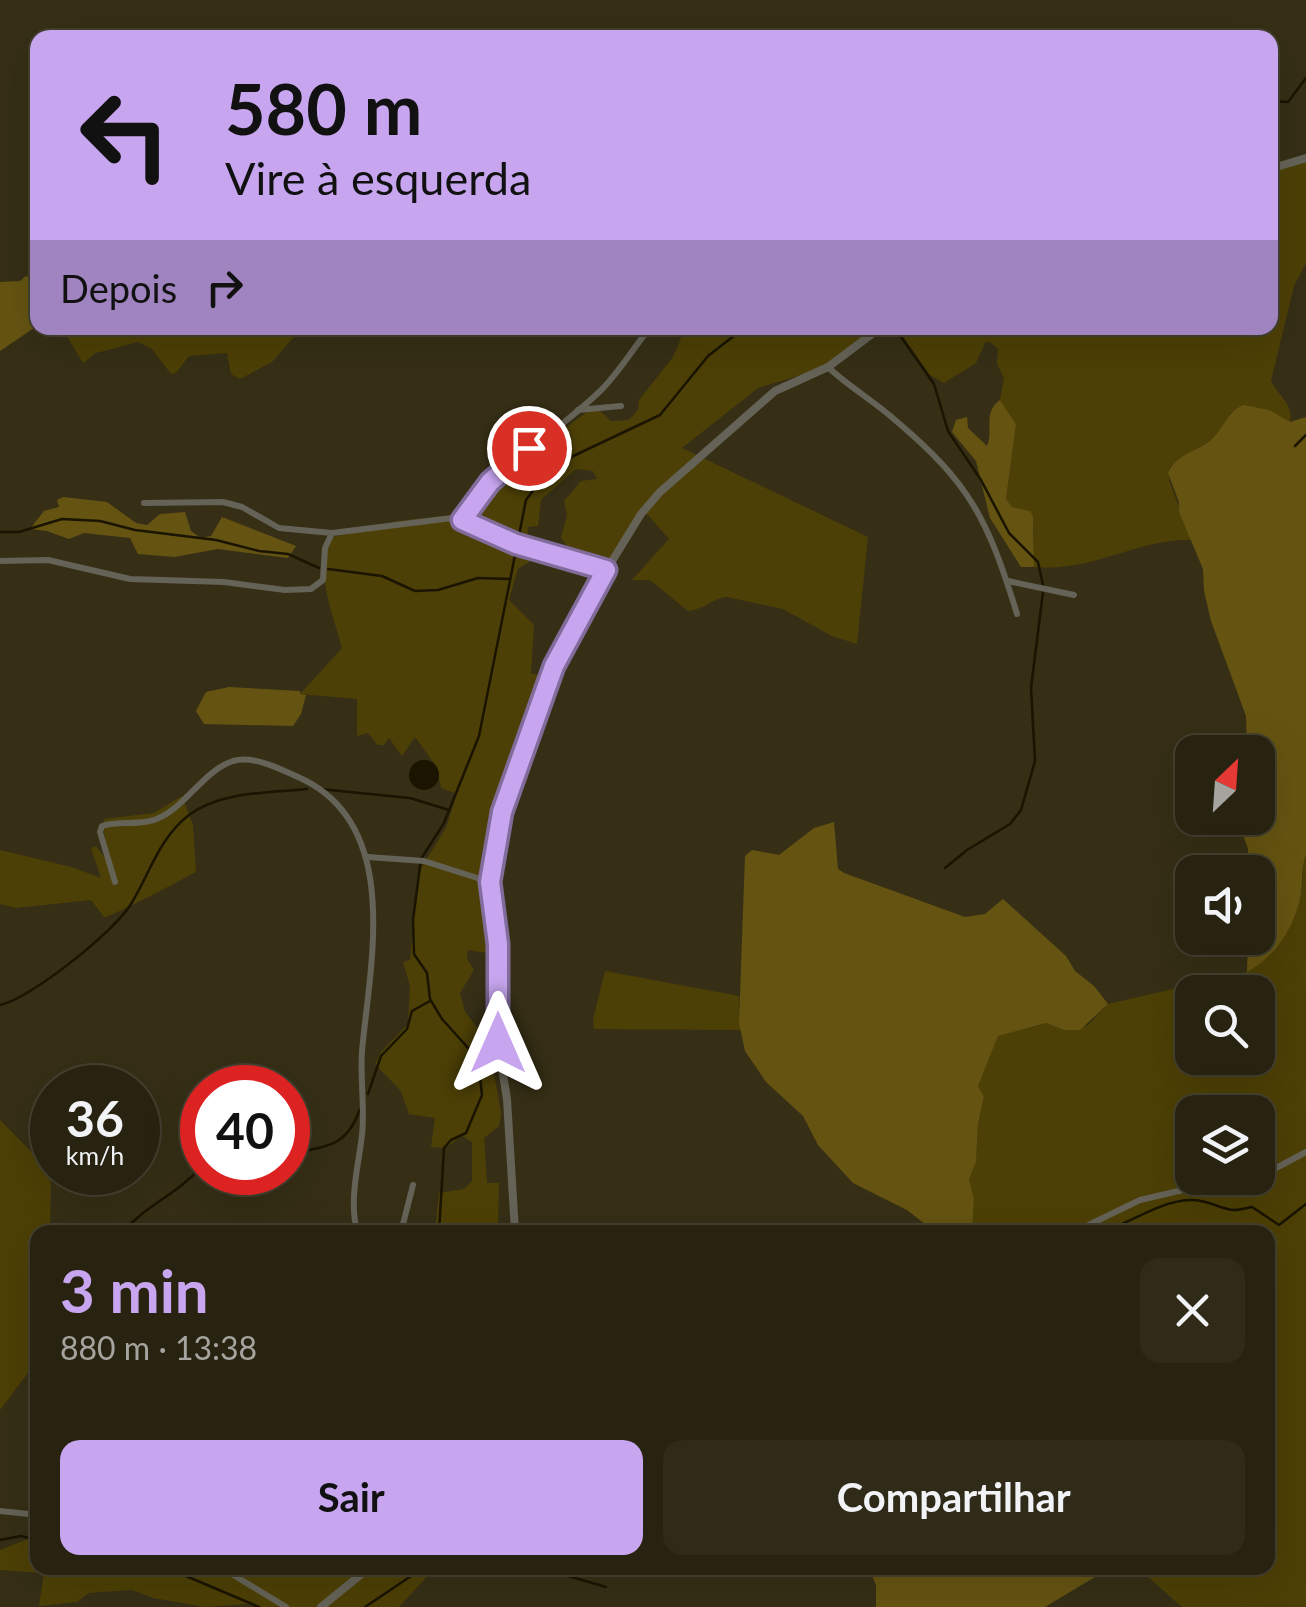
<!DOCTYPE html>
<html lang="pt">
<head>
<meta charset="utf-8">
<style>
  body { margin:0; font-family:Lato,sans-serif; background:#302b19; color:#f1f3f6; height:100vh; display:flex; flex-direction:column; font-size:38px; white-space:nowrap }
  * { box-sizing:border-box; margin:0 }
  p { font-size:32px; color:#a5a49f }
  .icon { flex:none; width:55px; height:55px; fill:none; stroke:currentColor; stroke-width:2; stroke-linecap:round; stroke-linejoin:round }
  .map { position:relative; flex:1; overflow:hidden }
  .sheet { position:absolute; left:30px; top:1225px; width:1245px; height:350px; display:flex; flex-direction:column; background:#282310; border-radius:20px; box-shadow:0 10px 40px #0002,0 0 0 2px #444030 }
  .sheet>* { flex:none }
  .banner { position:absolute; left:30px; top:30px; width:1248px; height:305px; border-radius:20px; box-shadow:0 10px 40px #0002,0 0 0 2px #444030; background:#c7a6ef; color:#111; overflow:hidden }
  .needle { width:65px; rotate:25deg }
  .controls { position:absolute; left:1175px; top:735px; display:grid; gap:20px }
  .controls a { display:grid; place-items:center; width:100px; height:100px; border-radius:20px; background:#282310; box-shadow:0 10px 40px #0002,0 0 0 2px #444030; font-size:50px }
  .speed { position:absolute; left:30px; top:1065px; display:flex; gap:20px; font-size:50px; font-weight:700; text-align:center }
  .speed>* { display:grid; place-content:center; width:130px; height:130px; border-radius:50%; background:#282310; box-shadow:0 10px 40px #0002,0 0 0 2px #444030; line-height:1 }
  .speed small { font-size:25px; font-weight:400 }
  .speed .limit { border:15px solid #d22; background:#fff; color:#111 }
  .pin { position:absolute; display:grid; place-items:center; width:85px; height:85px; color:#fff; margin:-42px; border:5px solid #fff; border-radius:50%; box-shadow:0 2px 10px #0007 }
  .me { position:absolute; width:110px; margin:-55px; rotate:0deg; stroke-linejoin:round; filter:drop-shadow(0 0 8px #0008) }
  .turn { display:flex; align-items:center; gap:35px; height:210px; padding:0 30px; font-size:45px }
  .turn .icon { width:130px; height:130px; stroke-width:2.5 }
  .turn b { display:block; font-size:70px; line-height:85px }
  .then { display:flex; align-items:center; height:95px; padding:0 30px; background:#0003; gap:20px; font-size:38px }
  .round { display:grid; place-items:center; flex:none; width:105px; height:105px; border-radius:20px; background:#302b19 }
  .summary { display:flex; align-items:center; justify-content:space-between; height:170px; padding:0 30px }
  h1 { font-size:60px; font-weight:700; line-height:75px; color:#c7a6ef }
  .action { display:flex; gap:20px; margin-top:auto; padding:20px 30px }
  .action a { flex:1; height:115px; border-radius:20px; background:#c7a6ef; color:#111; font-size:40px; font-weight:700; line-height:115px; text-align:center }
  .action a+a { background:#302b19; color:#f1f3f6 }
  .map>svg:first-child { display:block }
</style>
</head>
<body>
<div class="map">
<svg width="1306" height="1607" viewBox="0 0 1306 1607">
  <rect width="100%" height="100%" fill="#362f16"/>
  <g fill="#4d4006" fill-rule="evenodd">
    <path d="M 1306,155 L 1306,263 L 1294,286 L 1271,381 C 1278,396 1294,404 1290,422 L 1231,413 L 1215,437 L 1170,467 L 1169,480 L 1191,540 C 1135,539 1095,572 1034,567 C 1032,547 1037,529 1030,511 L 1012,507 L 1006,499 L 1016,424 L 1000,400 L 1004,378 L 997,364 L 998,349 L 990,342 L 985,343 L 976,363 L 944,383 L 930,375 L 897,328 L 1270,328 L 1270,164 Z"/>
    <polygon points="62,328 297,328 300,330 272,362 240,379 231,374 227,353 189,356 176,373 171,374 152,349 138,342 96,353 83,363"/>
    <path d="M 694,328 L 887,328 L 834,365 L 758,388 L 682,448 L 868,537 L 857,644 L 832,636 L 783,609 L 727,597 C 713,598 703,610 688,611 L 650,580 L 632,580 L 669,539 L 648,515 L 645,514 L 611,569 L 574,556 L 561,538 L 567,515 L 564,501 L 581,481 L 597,479 L 593,471 L 576,469 L 541,500 L 538,526 L 528,527 L 527,538 L 538,540 L 529,562 L 518,569 L 509,600 L 534,625 L 531,674 L 549,675 L 498,850 L 502,948 L 494,954 L 468,950 L 467,959 L 474,970 L 460,993 L 465,1012 L 488,1041 L 501,1113 L 499,1126 L 484,1138 L 487,1183 L 499,1183 L 498,1229 L 511,1232 L 435,1232 L 439,1193 L 464,1189 L 472,1181 L 472,1142 L 462,1136 L 445,1148 L 431,1147 L 435,1118 L 409,1114 L 401,1091 L 375,1064 L 381,1052 L 408,1024 L 410,986 L 403,962 L 410,960 L 418,873 L 446,828 L 457,794 L 441,788 L 437,767 L 415,737 L 402,756 L 389,738 L 384,745 L 378,745 L 368,733 L 357,736 L 357,699 L 300,694 L 342,648 C 333,613 313,572 333,537 L 398,521 L 454,515 L 507,461 L 537,449 L 595,406 L 611,421 L 629,420 L 638,410 L 639,400 L 673,357 L 684,331 Z"/>
    <path d="M 182,796 L 193,825 L 196,872 C 181,880 114,916 104,917 L 91,900 L 16,908 L 0,904 L 0,850 L 71,867 L 101,878 L 91,848 L 96,846 L 105,858 L 104,819 L 154,813 Z"/>
    <path d="M 1306,854 L 1306,1607 L 1182,1607 L 1148,1577 L 1120,1568 L 1268,1568 L 1268,1232 L 972,1232 L 974,1199 L 969,1179 L 976,1161 L 978,1124 L 984,1098 L 978,1086 L 998,1035 C 1012,1029 1031,1029 1046,1023 L 1064,1030 L 1087,1026 L 1108,1004 L 1247,972 C 1275,957 1296,925 1301,894 C 1304,881 1301,868 1306,854 ZM 1192,992 L 1258,992 L 1258,1058 L 1192,1058 ZM 1192,1112 L 1258,1112 L 1258,1178 L 1192,1178 Z"/>
    <polygon points="605,971 739,996 740,1030 594,1029 593,1020"/>
    <polygon points="0,1120 51,1172 50,1232 38,1232 37,1361 0,1410"/>
    <polygon points="28,1539 37,1541 38,1568 352,1568 357,1580 372,1568 435,1568 399,1607 260,1607 247,1604 205,1607 153,1598 132,1590 89,1593 77,1602 39,1606 44,1573 0,1570 0,1550"/>
  </g>
  <g fill="#655411">
    <polygon points="26,276 37,280 37,326 0,351 0,282 20,281"/>
    <path d="M 1000,400 L 1016,424 L 1006,499 L 1012,507 L 1030,511 L 1033,516 L 1034,567 L 1021,567 L 990,518 L 976,461 L 952,432 L 956,420 L 967,417 L 968,428 L 987,446 C 994,431 982,413 1000,400 Z"/>
    <path d="M 1244,405 L 1269,410 L 1290,422 L 1306,417 L 1306,854 C 1301,868 1303,880 1301,894 C 1296,925 1275,958 1247,972 L 1248,938 L 1258,938 L 1258,872 L 1247,872 L 1248,849 L 1237,818 L 1258,818 L 1258,752 L 1247,752 L 1246,716 L 1211,621 L 1204,591 L 1203,569 L 1179,512 L 1179,502 L 1168,473 C 1176,454 1197,452 1212,439 C 1224,428 1228,410 1244,405 Z"/>
    <polygon points="63,497 107,502 136,523 147,525 160,514 185,512 191,531 201,538 211,536 222,517 296,546 288,558 218,549 174,557 138,554 130,538 84,533 69,539 47,531 30,529 44,511 59,507 57,500"/>
    <polygon points="229,687 300,691 300,694 306,695 301,714 293,726 204,724 196,711 206,692"/>
    <polygon points="834,822 838,869 844,873 965,917 985,914 1003,899 1066,956 1075,971 1094,986 1108,1004 1080,1030 1064,1030 1046,1023 998,1036 978,1086 984,1097 978,1124 976,1162 969,1179 974,1199 972,1232 935,1232 907,1210 853,1183 818,1145 803,1116 766,1082 745,1051 739,1023 745,856 752,850 779,855 814,828"/>
    <polygon points="869,1568 1110,1568 1045,1607 876,1607 876,1585"/>
  </g>
  <circle fill="#1a1400" cx="424" cy="775" r="15"/>
  <g fill="none" stroke-linecap="round" stroke-linejoin="round">
    <g stroke="#1a1400" stroke-width="2.5">
      <polyline points="1270,101 1288,102 1306,78"/>
      <polyline points="895,328 934,384 948,431 981,480 1009,533 1038,562 1043,585"/>
      <polyline points="1295,446 1306,435"/>
      <polyline points="0,532 19,532 62,519 100,521 135,530 216,540 259,551 288,554 319,568"/>
      <polyline points="328,569 382,576 415,591 438,590 478,578 510,579"/>
      <polyline points="320,789 410,798 449,810"/>
      <polyline points="945,868 967,850 1010,824 1021,810 1035,761 1031,688 1043,592"/>
      <path d="M 0,1005 C 30,999 115,931 131,904 C 150,873 159,838 189,815 C 220,791 270,793 307,789"/>
      <polyline points="368,1094 381,1056 407,1029 412,1011 430,1001"/>
      <path d="M 288,1154 C 325,1146 346,1149 360,1109"/>
      <path d="M 1109,1230 C 1134,1220 1162,1201 1190,1200 C 1205,1199 1214,1206 1228,1209 C 1236,1212 1244,1208 1252,1207 L 1279,1225 L 1306,1204"/>
      <path d="M 123,1232 C 146,1205 179,1193 202,1166"/>
      <polyline points="439,1232 444,1148 451,1140 466,1133 482,1095 478,1059 442,1019 430,999 427,973 414,954 413,920 421,859 444,823 479,736 526,500 544,476 569,458 660,415 708,356 744,328"/>
      <polyline points="0,1540 21,1536 38,1540"/>
      <polyline points="167,1568 259,1607"/>
      <polyline points="541,1568 606,1587"/>
      <polyline points="365,1607 423,1568"/>
    </g>
    <g stroke="#656257" stroke-width="6">
      <path d="M 828,367 C 849,387 874,401 895,420 C 971,484 988,520 1017,614"/>
      <polyline points="578,410 621,406"/>
      <polyline points="144,503 223,502 242,507 279,528 332,533"/>
      <path d="M 461,520 C 501,462 548,440 597,394 C 618,375 632,349 650,328"/>
      <polyline points="0,561 48,560 130,579 224,582 285,590 311,589 323,580 325,548 332,533 452,518 515,544 606,571"/>
      <polyline points="1008,581 1074,595"/>
      <polyline points="368,857 424,861 490,882"/>
      <path d="M 115,882 L 100,832 L 102,826 C 121,820 143,827 161,817 C 187,804 205,770 233,761 C 254,755 280,769 298,777 C 403,823 370,963 362,1051 C 360,1079 365,1107 362,1135 C 358,1169 349,1198 357,1232"/>
      <polyline points="401,1232 413,1185"/>
      <polyline points="1074,1232 1140,1200 1183,1190 1225,1189 1248,1183 1306,1152"/>
      <polyline points="0,1511 38,1515"/>
      <polyline points="222,1568 286,1607"/>
    </g>
    <g stroke="#656257" stroke-width="8">
      <polyline points="1270,169 1306,158"/>
      <polyline points="515,1232 507,1099 498,1043 498,944 490,882 502,812 554,666 606,571 641,514 660,492 775,391 828,367 880,328"/>
      <polyline points="321,1607 369,1568"/>
    </g>
  </g>
  <g fill="none" stroke-linecap="round" stroke-linejoin="round">
    <defs>
      <polyline id="route" points="498,1043 498,944 490,882 502,812 554,666 606,570 516,544 462,520 490,482 529,448"/>
    </defs>
    <use href="#route" stroke="#816c9b" stroke-width="25"/>
    <use href="#route" stroke="#c7a6ef" stroke-width="18"/>
  </g>
</svg>
<div class="controls">
<a><svg class="needle" viewBox="-14 -14 28 28"><path d="M0-13l5 13h-10z" fill="#e53935"/><path d="M0 13l5-13h-10z" fill="#a5a49f"/></svg></a>
<a><svg class="icon" aria-label="sound" viewBox="0 0 24 24"><path d="M4 9h4l5-4v14l-5-4H4zM17 9q2 3 0 6"/></svg></a>
<a><svg class="icon" aria-label="search" viewBox="0 0 24 24"><circle cx="10" cy="10" r="6"/><path d="M15 15l6 6"/></svg></a>
<a><svg class="icon" aria-label="layers" viewBox="0 0 24 24"><path d="M12 4l9 5-9 5-9-5zM3 14l9 5 9-5"/></svg></a>
</div>
<div class="speed"><div>36<small>km/h</small></div><div class="limit">40</div></div>
<div class="pin" style="left:529px;top:448px;background:#d93025"><svg class="icon" aria-label="arrive" viewBox="0 0 24 24"><path d="M6 21V4h12l-3 4 3 4H6"/></svg></div>
<svg class="me" style="left:498px;top:1043px" viewBox="-20 -20 40 40"><path d="M0-17L14 15 0 8-14 15z" fill="#c7a6ef" stroke="#fff" stroke-width="4"/></svg>
<div class="banner">
<div class="turn"><svg class="icon" aria-label="left" viewBox="0 0 24 24"><path d="M17 20v-9H6M10 6l-5 5 5 5"/></svg><div><b>580 m</b>Vire à esquerda</div></div>
<div class="then">Depois<svg class="icon" aria-label="right" viewBox="0 0 24 24"><path d="M7 20v-9h11M14 6l5 5-5 5"/></svg></div>
</div>
<section class="sheet">
<div class="summary"><div><h1>3 min</h1><p>880 m · 13:38</p></div><a class="round"><svg class="icon" aria-label="close" viewBox="0 0 24 24"><path d="M6 6l12 12M18 6L6 18"/></svg></a></div>
<div class="action"><a>Sair</a><a>Compartilhar</a></div>
</section>
</div>
</body>
</html>
